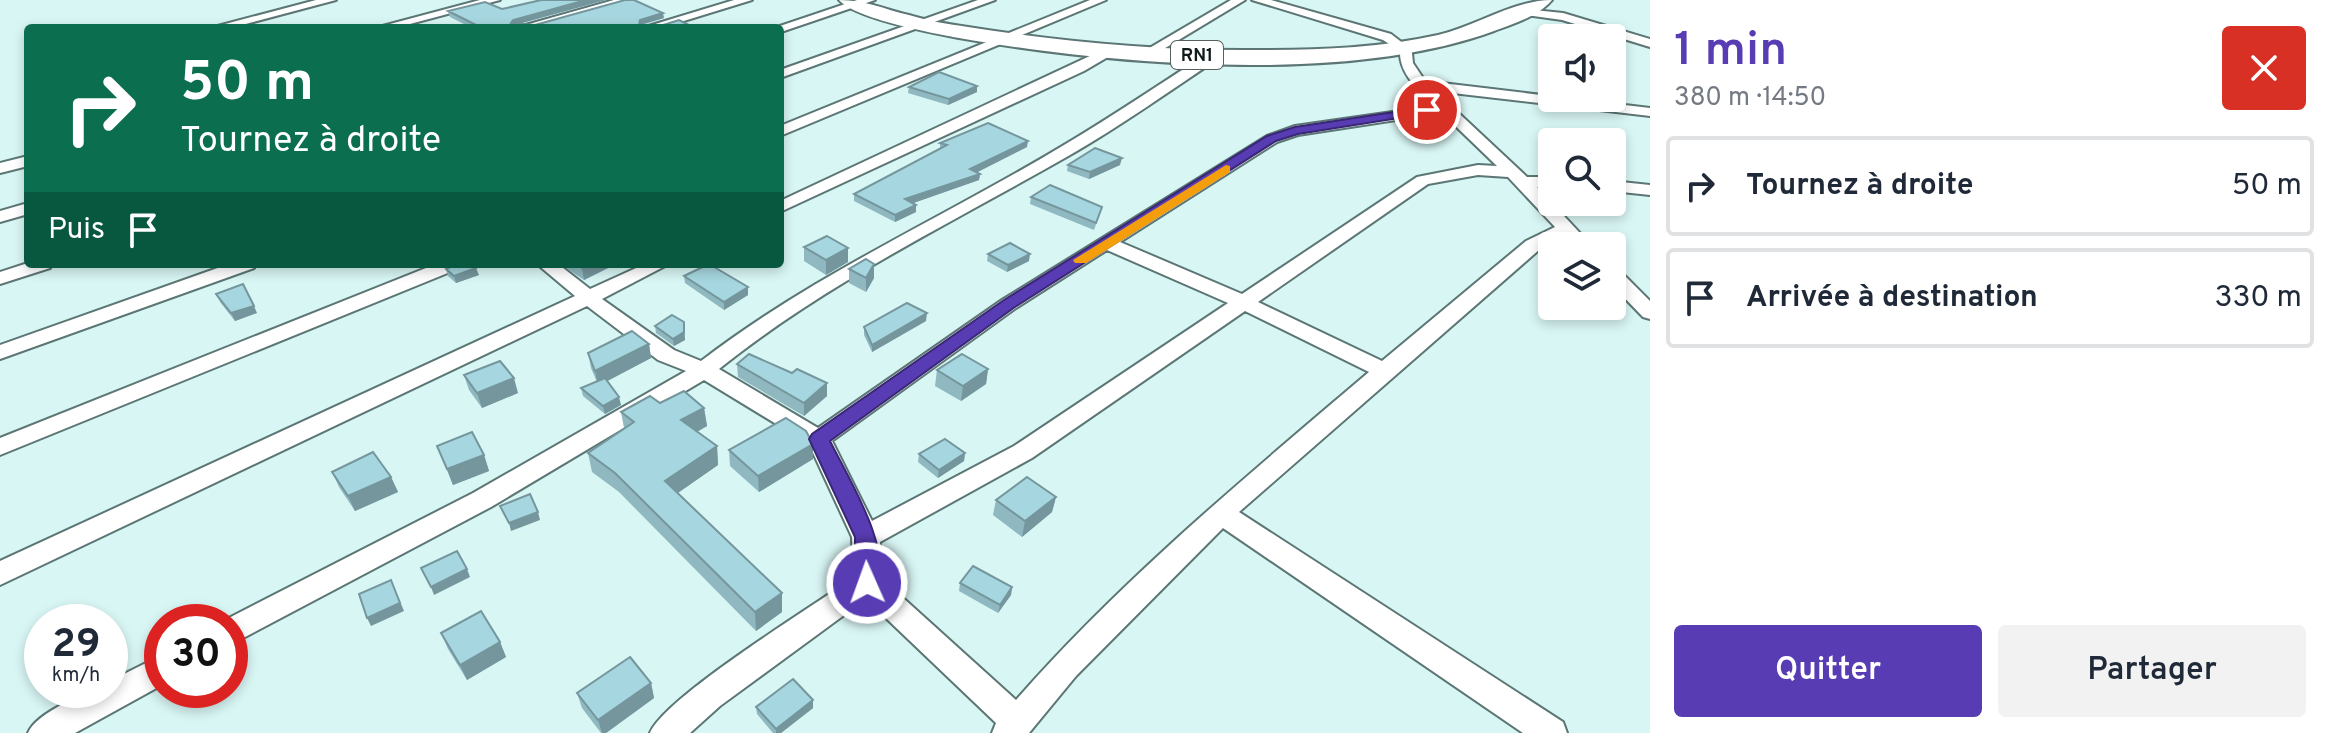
<!DOCTYPE html>
<html lang="fr">
<head>
<meta charset="utf-8">
<style>
  body { margin:0; font-family:Overpass,sans-serif; background:#f2f2f3; color:#1f2937; height:100vh; display:flex; flex-direction:column; font-size:30px; white-space:nowrap }
  * { box-sizing:border-box; margin:0 }
  p { font-size:26px; color:#747a83 }
  .icon { flex:none; width:44px; height:44px; fill:none; stroke:currentColor; stroke-width:2; stroke-linecap:round; stroke-linejoin:round }
  .map { position:relative; flex:1; overflow:hidden }
  .panel { display:flex; flex-direction:column; background:#fff; width:680px }
  .panel>* { flex:none }
  .hud { position:absolute; left:24px; top:24px; width:760px; height:244px; border-radius:8px; box-shadow:0 4px 12px #0003; background:#0b6e4f; color:#fff; overflow:hidden }
  .tools { position:absolute; left:1538px; top:24px; display:grid; gap:16px }
  .tools a { display:grid; place-items:center; width:88px; height:88px; border-radius:8px; background:#fff; box-shadow:0 4px 12px #0003; font-size:40px }
  .speed { position:absolute; left:24px; top:604px; display:flex; gap:16px; font-size:40px; font-weight:700; text-align:center }
  .speed>* { display:grid; place-content:center; width:104px; height:104px; border-radius:50%; background:#fff; box-shadow:0 4px 12px #0003; line-height:1 }
  .speed small { font-size:20px; font-weight:400 }
  .speed .limit { border:12px solid #d22; background:#fff; color:#111 }
  .pin { position:absolute; display:grid; place-items:center; width:68px; height:68px; color:#fff; margin:-34px; border:4px solid #fff; border-radius:50%; box-shadow:0 2px 8px #0007 }
  .me { position:absolute; width:88px; margin:-44px; rotate:358deg; stroke-linejoin:round; filter:drop-shadow(0 0 6px #0008) }
  .turn { display:flex; align-items:center; gap:28px; height:168px; padding:0 24px; font-size:36px }
  .turn .icon { width:104px; height:104px; stroke-width:2.5 }
  .turn b { display:block; font-size:56px; line-height:68px }
  .then { display:flex; align-items:center; height:76px; padding:0 24px; background:#0003; gap:16px; font-size:30px }
  .round { display:grid; place-items:center; flex:none; width:84px; height:84px; border-radius:8px; background:#f2f2f3 }
  .headline { display:flex; align-items:center; justify-content:space-between; height:136px; padding:0 24px }
  h1 { font-size:48px; font-weight:600; line-height:60px; color:#583cb4 }
  .primary-button { display:flex; gap:16px; margin-top:auto; padding:16px 24px }
  .primary-button a { flex:1; height:92px; border-radius:8px; background:#583cb4; color:#fff; font-size:32px; font-weight:600; line-height:92px; text-align:center }
  .primary-button a+a { background:#f2f2f3; color:#1f2937 }
  ul { padding:0; list-style:none }
  li { display:flex; align-items:center; gap:24px; height:100px; margin:0 16px 12px; padding:0 8px; border:4px solid #e0e1e3; border-radius:8px }
  li div { flex:1 }
  li b { display:block; font-size:30px }
  li em { font-style:normal }
  main { display:flex; flex:1; min-height:0 }
  .map>svg:first-child { display:block }
</style>
</head>
<body>
<main>
<div class="map">
<svg width="1650" height="733" viewBox="0 0 1650 733">
  <rect width="100%" height="100%" fill="#d8f6f4"/>
  <g fill="none" stroke-linecap="round" stroke-linejoin="round">
    <defs>
      <g id="minor">
        <polygon points="316,0 336,0 231,28 210,28"/>
        <polygon points="480,0 500,0 395,28 375,28"/>
        <polygon points="614,0 633,0 535,28 515,28"/>
        <polygon points="734,0 752,0 661,28 642,28"/>
        <polygon points="857,0 875,0 784,31 774,28"/>
        <polygon points="978,0 995,0 780,78 780,70"/>
        <polygon points="1090,0 1106,0 780,136 780,126"/>
        <polygon points="1231,0 1245,0 1152,56 1141,53"/>
        <path d="M 1252,0 L 1271,0 L 1391,34 L 1404,44 L 1411,44 L 1413,63 L 1425,81 L 1650,108 L 1650,116 L 1435,91 L 1527,177 L 1552,177 L 1552,187 L 1537,187 L 1592,246 L 1573,246 L 1564,236 L 1540,249 L 1239,512 L 1563,722 L 1567,733 L 1523,733 L 1223,528 L 1076,676 L 1029,733 L 992,733 L 996,723 L 866,599 L 720,706 L 690,733 L 650,733 C 665,697 813,606 853,578 L 852,537 L 809,444 L 704,380 L 491,507 L 230,645 L 230,622 L 221,622 L 473,493 L 686,371 L 658,360 L 587,306 L 0,585 L 0,561 L 575,296 L 537,264 L 558,264 L 590,289 L 645,264 L 669,264 L 602,299 L 674,350 L 701,361 C 814,274 943,218 1064,145 C 1113,116 1160,84 1208,53 L 1218,53 L 1218,59 C 1169,91 1121,126 1070,155 C 951,223 826,283 719,369 L 818,428 L 1002,300 L 1267,136 L 1295,126 L 1434,106 C 1419,90 1399,74 1400,51 L 1383,40 ZM 1442,113 L 1497,166 L 1478,165 L 1417,177 L 1242,294 L 1120,242 L 1277,142 L 1298,135 ZM 1478,175 L 1508,177 L 1555,227 L 1526,241 L 1382,361 L 1258,302 L 1428,184 ZM 1107,250 L 1228,303 L 1014,446 L 872,521 L 832,441 L 1016,308 ZM 1245,311 L 1369,372 C 1247,476 1122,579 1016,700 L 881,578 L 880,542 L 1032,458 Z"/>
        <polygon points="1523,9 1563,13 1650,39 1650,47 1562,20 1519,14 1517,12"/>
        <polygon points="1109,47 1115,51 1113,54 1084,71 780,212 780,201"/>
        <polygon points="28,156 28,166 0,173 0,163"/>
        <polygon points="1612,181 1650,185 1650,195 1612,191"/>
        <polygon points="28,203 28,214 0,222 0,211"/>
        <polygon points="28,263 52,264 50,268 0,284 0,272"/>
        <polygon points="229,264 256,264 254,268 0,359 0,345"/>
        <polygon points="436,264 462,264 460,268 0,455 0,438"/>
        <polygon points="1612,268 1619,270 1650,301 1650,319 1643,317 1612,285"/>
        <path d="M 162,655 L 162,685 L 75,733 L 28,733 C 37,712 88,690 110,690 L 110,681 Z"/>
      </g>
      <path id="trunk" d="M 839,0 C 866,0 883,9 909,15 C 928,21 948,24 968,27 C 1063,42 1161,51 1257,50 C 1317,50 1380,48 1438,35 C 1476,26 1514,0 1552,0 C 1539,16 1513,24 1494,31 C 1347,85 1112,65 959,38 C 932,33 856,19 839,0 Z"/>
    </defs>
    <use href="#minor" stroke="#5b7674" stroke-width="4"/>
    <use href="#trunk" stroke="#5b7674" stroke-width="4"/>
    <use href="#minor" fill="#fff" fill-rule="evenodd"/>
    <use href="#trunk" fill="#fff" fill-rule="evenodd"/>
  </g>
  <g fill="#8fb8c0">
    <polygon points="606,0 519,24 535,25 664,18 642,25 692,28 472,28 450,17 448,11 502,9"/>
    <polygon points="909,87 977,92 948,105 908,93"/>
    <polygon points="940,143 1027,147 977,172 980,174 979,180 913,203 916,205 916,212 895,222 854,201 854,194 940,149"/>
    <polygon points="1068,165 1120,165 1089,179 1067,171"/>
    <polygon points="1031,197 1102,207 1094,230 1030,204"/>
    <polygon points="804,247 848,248 848,262 826,275 804,261"/>
    <polygon points="988,254 1029,261 1007,272 987,261"/>
    <polygon points="560,264 607,264 608,268 584,280"/>
    <polygon points="446,269 479,275 456,283 448,276"/>
    <polygon points="849,269 874,278 866,292 849,283"/>
    <polygon points="684,276 748,287 748,295 724,310 685,283"/>
    <polygon points="216,294 257,313 235,321 220,302"/>
    <polygon points="926,321 872,352 864,335 864,327"/>
    <polygon points="684,322 685,340 674,346 656,333 655,326"/>
    <polygon points="649,344 651,358 607,381 621,405 605,414 583,396 581,388 597,382 591,368 588,353"/>
    <polygon points="737,364 792,373 827,396 804,416 738,377"/>
    <polygon points="988,369 986,384 961,401 935,386 937,370"/>
    <polygon points="464,375 518,393 482,408 469,390"/>
    <polygon points="660,403 704,408 707,426 697,432 717,446 718,465 677,493 782,593 782,612 756,631 619,492 592,472 588,453 624,428 621,412"/>
    <polygon points="437,446 484,455 489,471 453,485"/>
    <polygon points="729,450 813,459 759,492 730,466"/>
    <polygon points="965,453 964,461 938,478 918,462 919,454"/>
    <polygon points="332,472 391,477 398,492 355,511 339,487"/>
    <polygon points="1056,497 1052,512 1022,537 993,515 996,500"/>
    <polygon points="960,583 1012,587 1011,595 998,613 959,591"/>
    <polygon points="441,633 500,642 506,657 467,680 448,649"/>
    <polygon points="651,683 654,698 606,733 601,733 582,708 577,693"/>
    <polygon points="813,700 813,708 781,733 773,733 757,714 756,707"/>
  </g>
  <g fill="#74969c">
    <polygon points="586,0 606,0 514,25 511,23 513,20"/>
    <polygon points="663,13 664,18 639,25 640,20"/>
    <polygon points="977,86 977,92 948,105 949,99"/>
    <polygon points="1028,141 1027,147 970,176 970,169"/>
    <polygon points="1122,158 1120,165 1089,179 1090,172"/>
    <polygon points="980,174 979,180 905,206 905,199"/>
    <polygon points="916,205 916,212 895,222 895,215"/>
    <polygon points="848,248 848,262 826,275 826,260"/>
    <polygon points="1030,254 1029,261 1007,272 1008,265"/>
    <polygon points="591,264 607,264 608,268 584,280 582,268"/>
    <polygon points="874,264 874,278 866,292 866,278"/>
    <polygon points="476,268 479,275 456,283 454,276"/>
    <polygon points="748,287 748,295 724,310 724,302"/>
    <polygon points="254,306 257,313 235,321 231,313"/>
    <polygon points="927,313 926,321 872,352 872,345"/>
    <polygon points="684,322 685,340 674,346 673,339"/>
    <polygon points="649,344 651,358 598,386 595,371"/>
    <polygon points="988,369 986,384 961,401 963,386"/>
    <polygon points="514,378 518,393 482,408 477,393"/>
    <polygon points="827,383 827,396 804,416 804,403"/>
    <polygon points="619,397 621,405 605,414 603,406"/>
    <polygon points="704,408 707,426 684,439 681,420"/>
    <polygon points="813,444 813,459 759,492 758,476"/>
    <polygon points="717,446 718,465 668,500 665,481"/>
    <polygon points="965,453 964,461 938,478 939,470"/>
    <polygon points="484,455 489,471 453,485 447,469"/>
    <polygon points="391,477 398,492 355,511 348,496"/>
    <polygon points="1056,497 1052,512 1022,537 1025,521"/>
    <polygon points="538,512 540,520 511,531 509,523"/>
    <polygon points="467,569 470,577 434,595 431,587"/>
    <polygon points="391,580 404,611 371,626 367,618"/>
    <polygon points="1012,587 1011,595 998,613 1000,605"/>
    <polygon points="782,593 782,612 756,631 755,612"/>
    <polygon points="500,642 506,657 467,680 460,665"/>
    <polygon points="651,683 654,698 606,733 602,733 598,720"/>
    <polygon points="813,700 813,708 781,733 776,733 776,729"/>
  </g>
  <g fill="#a6d6df" stroke="#74969c" stroke-width="2">
    <polygon points="541,0 586,0 513,20 511,23 535,25 625,0 634,0 663,13 640,20 639,25 660,26 679,20 691,26 684,28 482,28 448,11 485,2 502,9"/>
    <polygon points="939,72 977,86 949,99 909,87"/>
    <polygon points="988,123 1028,141 970,169 980,174 905,199 916,205 895,215 854,194 947,145 940,143"/>
    <polygon points="1095,148 1122,158 1090,172 1068,165"/>
    <polygon points="1050,185 1102,207 1096,223 1031,197"/>
    <polygon points="827,236 848,248 826,260 804,247"/>
    <polygon points="1010,243 1030,254 1008,265 988,254"/>
    <polygon points="866,259 874,264 866,278 849,269"/>
    <polygon points="457,264 473,264 476,268 454,276 446,269"/>
    <polygon points="575,264 591,264 582,268"/>
    <polygon points="709,264 748,287 724,302 684,276"/>
    <polygon points="243,284 254,306 231,313 216,294"/>
    <polygon points="907,303 927,313 872,345 864,327"/>
    <polygon points="672,315 684,322 684,332 673,339 655,326"/>
    <polygon points="632,331 649,344 595,371 588,353"/>
    <polygon points="749,354 792,373 797,369 827,383 804,403 737,364"/>
    <polygon points="962,354 988,369 963,386 937,370"/>
    <polygon points="500,361 514,378 477,393 464,375"/>
    <polygon points="605,378 619,397 603,406 581,388"/>
    <polygon points="684,391 704,408 681,420 717,446 665,481 782,593 755,612 615,473 588,453 634,422 621,412 650,396 660,403"/>
    <polygon points="786,418 806,431 813,444 758,476 729,450"/>
    <polygon points="472,432 484,455 447,469 437,446"/>
    <polygon points="945,439 965,453 939,470 919,454"/>
    <polygon points="373,452 391,477 348,496 332,472"/>
    <polygon points="1027,477 1056,497 1025,521 996,500"/>
    <polygon points="530,494 538,512 509,523 500,506"/>
    <polygon points="457,551 467,569 431,587 421,568"/>
    <polygon points="973,566 1012,587 1000,605 960,583"/>
    <polygon points="391,580 400,603 367,618 359,594"/>
    <polygon points="481,611 500,642 460,665 441,633"/>
    <polygon points="630,657 651,683 598,720 577,693"/>
    <polygon points="793,679 813,700 776,729 756,707"/>
  </g>
  <path fill="#583cb4" stroke="#392775" stroke-width="2" d="M 1427,107 L 1431,108 L 1431,113 L 1298,134 L 1276,141 L 1015,307 L 830,441 C 847,476 895,552 876,589 L 867,592 L 859,589 L 855,583 L 855,537 L 809,439 L 812,434 L 1004,300 L 1267,136 L 1295,127 Z"/>
  <polygon fill="#f59e0b" points="1226,165 1230,166 1230,172 1086,263 1075,263 1073,260"/>
  <g text-anchor="middle" stroke-width="8" stroke-linejoin="round" paint-order="stroke">
    <rect fill="#fff" stroke="#585f5f" stroke-width="2" x="1171" y="41" width="52" height="28" rx="6"/>
    <g font-size="18" font-weight="bold" fill="#101b1b">
      <text x="1197" y="61">RN1</text>
    </g>
  </g>
</svg>
<div class="tools">
<a><svg class="icon" aria-label="sound" viewBox="0 0 24 24"><path d="M4 9h4l5-4v14l-5-4H4zM17 9q2 3 0 6"/></svg></a>
<a><svg class="icon" aria-label="search" viewBox="0 0 24 24"><circle cx="10" cy="10" r="6"/><path d="M15 15l6 6"/></svg></a>
<a><svg class="icon" aria-label="layers" viewBox="0 0 24 24"><path d="M12 4l9 5-9 5-9-5zM3 14l9 5 9-5"/></svg></a>
</div>
<div class="speed"><div>29<small>km/h</small></div><div class="limit">30</div></div>
<div class="pin" style="left:1427px;top:110px;background:#d93025"><svg class="icon" aria-label="arrive" viewBox="0 0 24 24"><path d="M6 21V4h12l-3 4 3 4H6"/></svg></div>
<svg class="me" style="left:867px;top:583px" viewBox="-20 -20 40 40"><circle r="17" fill="#583cb4" stroke="#fff" stroke-width="3"/><path d="M0-11L8 9 0 5-8 9z" fill="#fff"/></svg>
<div class="hud">
<div class="turn"><svg class="icon" aria-label="right" viewBox="0 0 24 24"><path d="M7 20v-9h11M14 6l5 5-5 5"/></svg><div><b>50 m</b>Tournez à droite</div></div>
<div class="then">Puis<svg class="icon" aria-label="arrive" viewBox="0 0 24 24"><path d="M6 21V4h12l-3 4 3 4H6"/></svg></div>
</div>
</div>
<section class="panel">
<div class="headline"><div><h1>1 min</h1><p>380 m · 14:50</p></div><a class="round" style="background:#d93025;color:#fff"><svg class="icon" aria-label="close" viewBox="0 0 24 24"><path d="M6 6l12 12M18 6L6 18"/></svg></a></div>
<ul>
<li><svg class="icon" aria-label="right" viewBox="0 0 24 24"><path d="M7 20v-9h11M14 6l5 5-5 5"/></svg><div><b>Tournez à droite</b></div><em>50 m</em></li>
<li><svg class="icon" aria-label="arrive" viewBox="0 0 24 24"><path d="M6 21V4h12l-3 4 3 4H6"/></svg><div><b>Arrivée à destination</b></div><em>330 m</em></li>
</ul>
<div class="primary-button"><a>Quitter</a><a>Partager</a></div>
</section>
</main>
</body>
</html>
